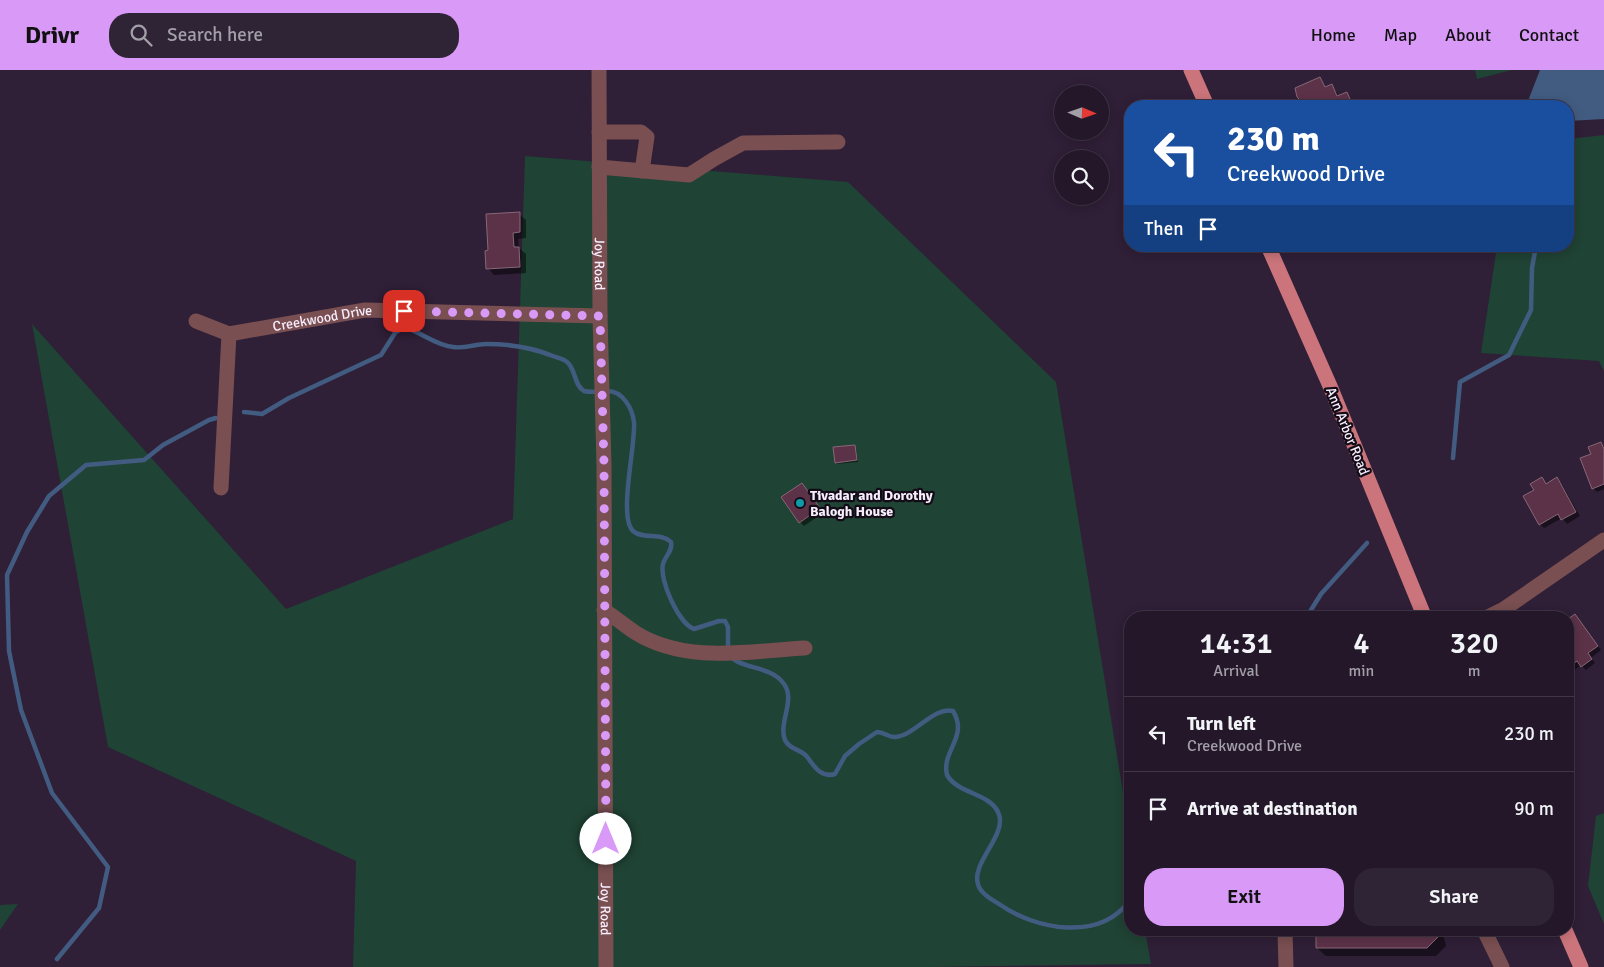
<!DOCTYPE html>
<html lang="en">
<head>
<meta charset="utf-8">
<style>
  body { margin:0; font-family:Signika,sans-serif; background:#2f2435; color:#f1f3f6; height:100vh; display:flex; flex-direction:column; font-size:19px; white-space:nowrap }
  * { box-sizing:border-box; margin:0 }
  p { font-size:16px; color:#a39fa8 }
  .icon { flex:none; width:28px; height:28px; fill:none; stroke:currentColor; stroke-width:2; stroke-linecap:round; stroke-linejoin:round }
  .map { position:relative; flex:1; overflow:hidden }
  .panel { position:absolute; left:1124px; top:541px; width:450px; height:325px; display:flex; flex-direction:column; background:#231729; border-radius:20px; box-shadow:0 2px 12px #0003,0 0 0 1px #403646 }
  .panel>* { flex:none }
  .top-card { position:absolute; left:1124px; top:30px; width:450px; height:152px; border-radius:20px; box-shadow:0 2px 12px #0003,0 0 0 1px #403646; background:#1a4fa0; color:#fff; overflow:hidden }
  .needle { width:32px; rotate:92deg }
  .controls { position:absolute; left:1054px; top:15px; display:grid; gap:10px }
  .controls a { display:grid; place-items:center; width:55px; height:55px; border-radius:50%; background:#231729; box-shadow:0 2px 12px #0003,0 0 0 1px #403646; font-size:25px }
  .pin { position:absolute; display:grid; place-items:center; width:42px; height:42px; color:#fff; margin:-21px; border-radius:10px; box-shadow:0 2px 8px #0006 }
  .me { position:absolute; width:55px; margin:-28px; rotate:0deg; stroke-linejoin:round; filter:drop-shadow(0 0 4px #0008) }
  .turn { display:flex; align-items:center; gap:18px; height:105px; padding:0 20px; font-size:22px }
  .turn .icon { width:65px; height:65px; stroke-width:2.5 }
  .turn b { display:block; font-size:35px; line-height:42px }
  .then { display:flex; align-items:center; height:48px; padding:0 20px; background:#0003; gap:10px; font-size:19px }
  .eta { display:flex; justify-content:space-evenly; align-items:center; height:85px; text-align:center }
  .eta b { font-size:30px; font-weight:600; line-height:35px }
  .cta { display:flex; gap:10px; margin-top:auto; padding:10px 20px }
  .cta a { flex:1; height:58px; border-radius:20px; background:#d99af7; color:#111; font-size:20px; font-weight:600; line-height:58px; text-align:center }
  .cta a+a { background:#2f2435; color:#f1f3f6 }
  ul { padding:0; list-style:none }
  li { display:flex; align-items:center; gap:15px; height:75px; padding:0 20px; border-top:1px solid #403646 }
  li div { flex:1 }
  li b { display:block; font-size:19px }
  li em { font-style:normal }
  header { display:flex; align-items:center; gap:30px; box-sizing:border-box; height:70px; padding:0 25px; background:#d99af7; color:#111 }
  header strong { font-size:24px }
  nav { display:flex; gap:28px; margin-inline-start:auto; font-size:18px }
  .search { width:350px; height:45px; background:#2f2435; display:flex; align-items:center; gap:12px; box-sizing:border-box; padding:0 18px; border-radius:20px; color:#a39fa8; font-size:19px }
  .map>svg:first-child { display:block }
</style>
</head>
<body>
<header>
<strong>Drivr</strong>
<div class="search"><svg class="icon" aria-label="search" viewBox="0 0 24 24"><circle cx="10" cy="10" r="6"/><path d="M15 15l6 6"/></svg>Search here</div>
<nav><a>Home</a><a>Map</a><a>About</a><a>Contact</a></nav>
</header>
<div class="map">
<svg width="1604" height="897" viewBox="0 0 1604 897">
  <rect width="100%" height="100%" fill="#2f1f37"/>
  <g fill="#1f4334">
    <polygon points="1475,0 1512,0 1477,9"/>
    <polygon points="1604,65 1604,301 1599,291 1481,283 1497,176 1568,176 1568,69"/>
    <polygon points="525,86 848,112 1056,312 1130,765 1130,860 1145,860 1151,894 930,897 353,897 356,791 108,677 32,254 286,539 513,449"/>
    <polygon points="1604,743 1604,854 1588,816 1596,746"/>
    <polygon points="18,834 0,860 0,835"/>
  </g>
  <polygon fill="#425c81" points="1540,0 1604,0 1604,49 1568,51 1568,36 1526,36"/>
  <g fill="#0007">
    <polygon points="1320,8 1326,18 1332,15 1339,27 1346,23 1350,28 1354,36 1301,36 1300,33"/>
    <polygon points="519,144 526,150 526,168 518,169 519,178 526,184 526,203 494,205 488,198"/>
    <polygon points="1601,374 1604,377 1604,419 1597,422 1593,418 1593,385"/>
    <polygon points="854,376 856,378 858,392 837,394 836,393"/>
    <polygon points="1542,409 1547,414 1557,409 1561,413 1580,446 1567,454 1562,448 1544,458 1540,454 1535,420"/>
    <polygon points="806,419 823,443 804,456 800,452"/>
    <polygon points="1575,545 1601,580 1591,588 1595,593 1586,600 1581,595 1572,602 1568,598 1568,551"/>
    <polygon points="1317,860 1442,860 1446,876 1436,886 1326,886 1317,878"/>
  </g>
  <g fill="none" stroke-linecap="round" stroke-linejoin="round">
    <g stroke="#425c81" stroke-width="4.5">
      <path d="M 244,342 L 262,344 L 289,328 L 381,285 L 395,263 L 404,257 C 421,262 435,275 453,277 C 464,279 475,274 486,274 C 508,274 533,278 553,286 C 558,288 564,289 567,292 C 576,299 574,316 584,321 C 591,323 600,321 607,321 C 623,321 632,338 634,352 C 636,374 618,447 633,461 C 643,470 661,462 671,472 C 673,481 665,486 663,494 C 659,510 679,554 694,559 L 719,551 L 725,551 L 728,557 L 728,578"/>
      <polyline points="1453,388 1460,312 1509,285 1531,240 1532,198 1536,176"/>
      <polyline points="1306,548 1321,524 1367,473"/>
      <path d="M 731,587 C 742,599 772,596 784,614 C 796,630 778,653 785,670 C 790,681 803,679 808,688 C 815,698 822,708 835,704 L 845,686 L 859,674 L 877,662 C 884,662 890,668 896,667 C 915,665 934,636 953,641 C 969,667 941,681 947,705 C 958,724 989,723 998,742 C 1009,764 971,792 978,814 C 980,823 991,829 999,834 C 1036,860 1100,872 1130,830"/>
      <polyline points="57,889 99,838 108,797 52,723 21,640 9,581 7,505 27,462 49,426 86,395 144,390 163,375 209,350 216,348"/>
    </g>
  </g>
  <g fill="#5c3248" stroke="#886777">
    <polygon points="1320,7 1325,17 1332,14 1337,26 1347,22 1353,36 1300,36 1299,29 1297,27 1295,18"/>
    <polygon points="520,142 520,162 513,163 514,177 519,177 520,197 486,199 485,181 488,180 486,144"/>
    <polygon points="1601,372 1604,379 1604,414 1592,419 1580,388 1591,384 1588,377"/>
    <polygon points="855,375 857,390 835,393 833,377"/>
    <polygon points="1542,407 1546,414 1557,407 1576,442 1561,450 1558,444 1539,455 1523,426 1534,420 1530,414"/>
    <polygon points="802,413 820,438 799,453 781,427"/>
    <polygon points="1575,544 1598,576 1588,583 1592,589 1581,597 1577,591 1568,598 1568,549"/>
    <polygon points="1316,860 1436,860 1438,867 1427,878 1316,878"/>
  </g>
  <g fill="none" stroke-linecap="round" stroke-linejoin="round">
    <g stroke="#794f51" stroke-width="15">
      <path id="s1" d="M 599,0 L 600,246 L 604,395 L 606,897"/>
      <polyline points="599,62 641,62 647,67 642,101"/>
      <polyline points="599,97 689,105 714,89 743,73 838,72"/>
      <polyline points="196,251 229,264"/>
      <path id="s2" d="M 221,418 L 229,264 L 365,240 L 600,246"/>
      <path d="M 604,540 C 615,547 625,556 636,563 C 686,594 750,581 805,578"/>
      <polyline points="1486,548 1504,539 1604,470"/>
      <polyline points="1285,860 1286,897"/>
      <polyline points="1484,860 1502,897"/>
    </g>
    <g stroke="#cb747b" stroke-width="15">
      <polyline points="1191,0 1207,36"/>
      <polyline points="1268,176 1330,316 1425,548"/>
      <polyline points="1565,860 1581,897"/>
    </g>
  </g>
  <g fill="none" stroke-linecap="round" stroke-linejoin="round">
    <polyline stroke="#d99af7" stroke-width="9" stroke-dasharray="0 16.2" points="404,241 600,246 604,395 606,769"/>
  </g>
  <circle fill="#0f9aa8" stroke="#130c17" stroke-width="2" cx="800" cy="433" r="5"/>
  <g text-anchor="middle" stroke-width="4.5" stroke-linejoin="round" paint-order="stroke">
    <g font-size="14" fill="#f7edfd" stroke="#130c17">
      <text dy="5" stroke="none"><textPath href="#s1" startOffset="194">Joy Road</textPath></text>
      <text dy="5" stroke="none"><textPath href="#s2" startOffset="249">Creekwood Drive</textPath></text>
      <text transform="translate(1348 361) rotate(68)" y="5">Ann Arbor Road</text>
      <text dy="5" stroke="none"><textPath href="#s1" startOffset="839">Joy Road</textPath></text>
    </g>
    <g font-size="14" font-weight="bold" fill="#f7edfd" stroke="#130c17" text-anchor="start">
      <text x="810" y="430">Tivadar and Dorothy<tspan x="810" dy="16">Balogh House</tspan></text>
    </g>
  </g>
</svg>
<div class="controls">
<a><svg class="needle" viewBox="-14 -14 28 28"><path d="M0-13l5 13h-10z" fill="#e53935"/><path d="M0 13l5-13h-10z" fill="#a39fa8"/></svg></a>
<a><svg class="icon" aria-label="search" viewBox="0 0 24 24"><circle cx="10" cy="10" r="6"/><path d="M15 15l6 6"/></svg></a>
</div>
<div class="pin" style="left:404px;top:241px;background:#d93025"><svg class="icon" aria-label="arrive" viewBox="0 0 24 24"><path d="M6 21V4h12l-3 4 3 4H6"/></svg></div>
<svg class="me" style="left:606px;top:769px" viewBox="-20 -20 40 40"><circle r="19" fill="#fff"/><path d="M0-13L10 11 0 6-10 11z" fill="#d99af7"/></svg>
<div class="top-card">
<div class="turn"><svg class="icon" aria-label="left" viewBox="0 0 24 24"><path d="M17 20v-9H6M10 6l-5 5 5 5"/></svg><div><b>230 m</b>Creekwood Drive</div></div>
<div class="then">Then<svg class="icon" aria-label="arrive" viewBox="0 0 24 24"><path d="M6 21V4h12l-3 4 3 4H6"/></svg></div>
</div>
<section class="panel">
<div class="eta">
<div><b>14:31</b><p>Arrival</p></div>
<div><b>4</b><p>min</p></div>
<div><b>320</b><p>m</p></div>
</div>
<ul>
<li><svg class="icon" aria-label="left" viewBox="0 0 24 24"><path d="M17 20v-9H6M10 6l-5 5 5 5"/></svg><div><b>Turn left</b><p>Creekwood Drive</p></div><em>230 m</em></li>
<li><svg class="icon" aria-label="arrive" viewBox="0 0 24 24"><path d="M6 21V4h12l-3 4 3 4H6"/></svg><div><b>Arrive at destination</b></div><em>90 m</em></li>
</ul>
<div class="cta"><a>Exit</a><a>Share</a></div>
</section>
</div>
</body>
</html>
